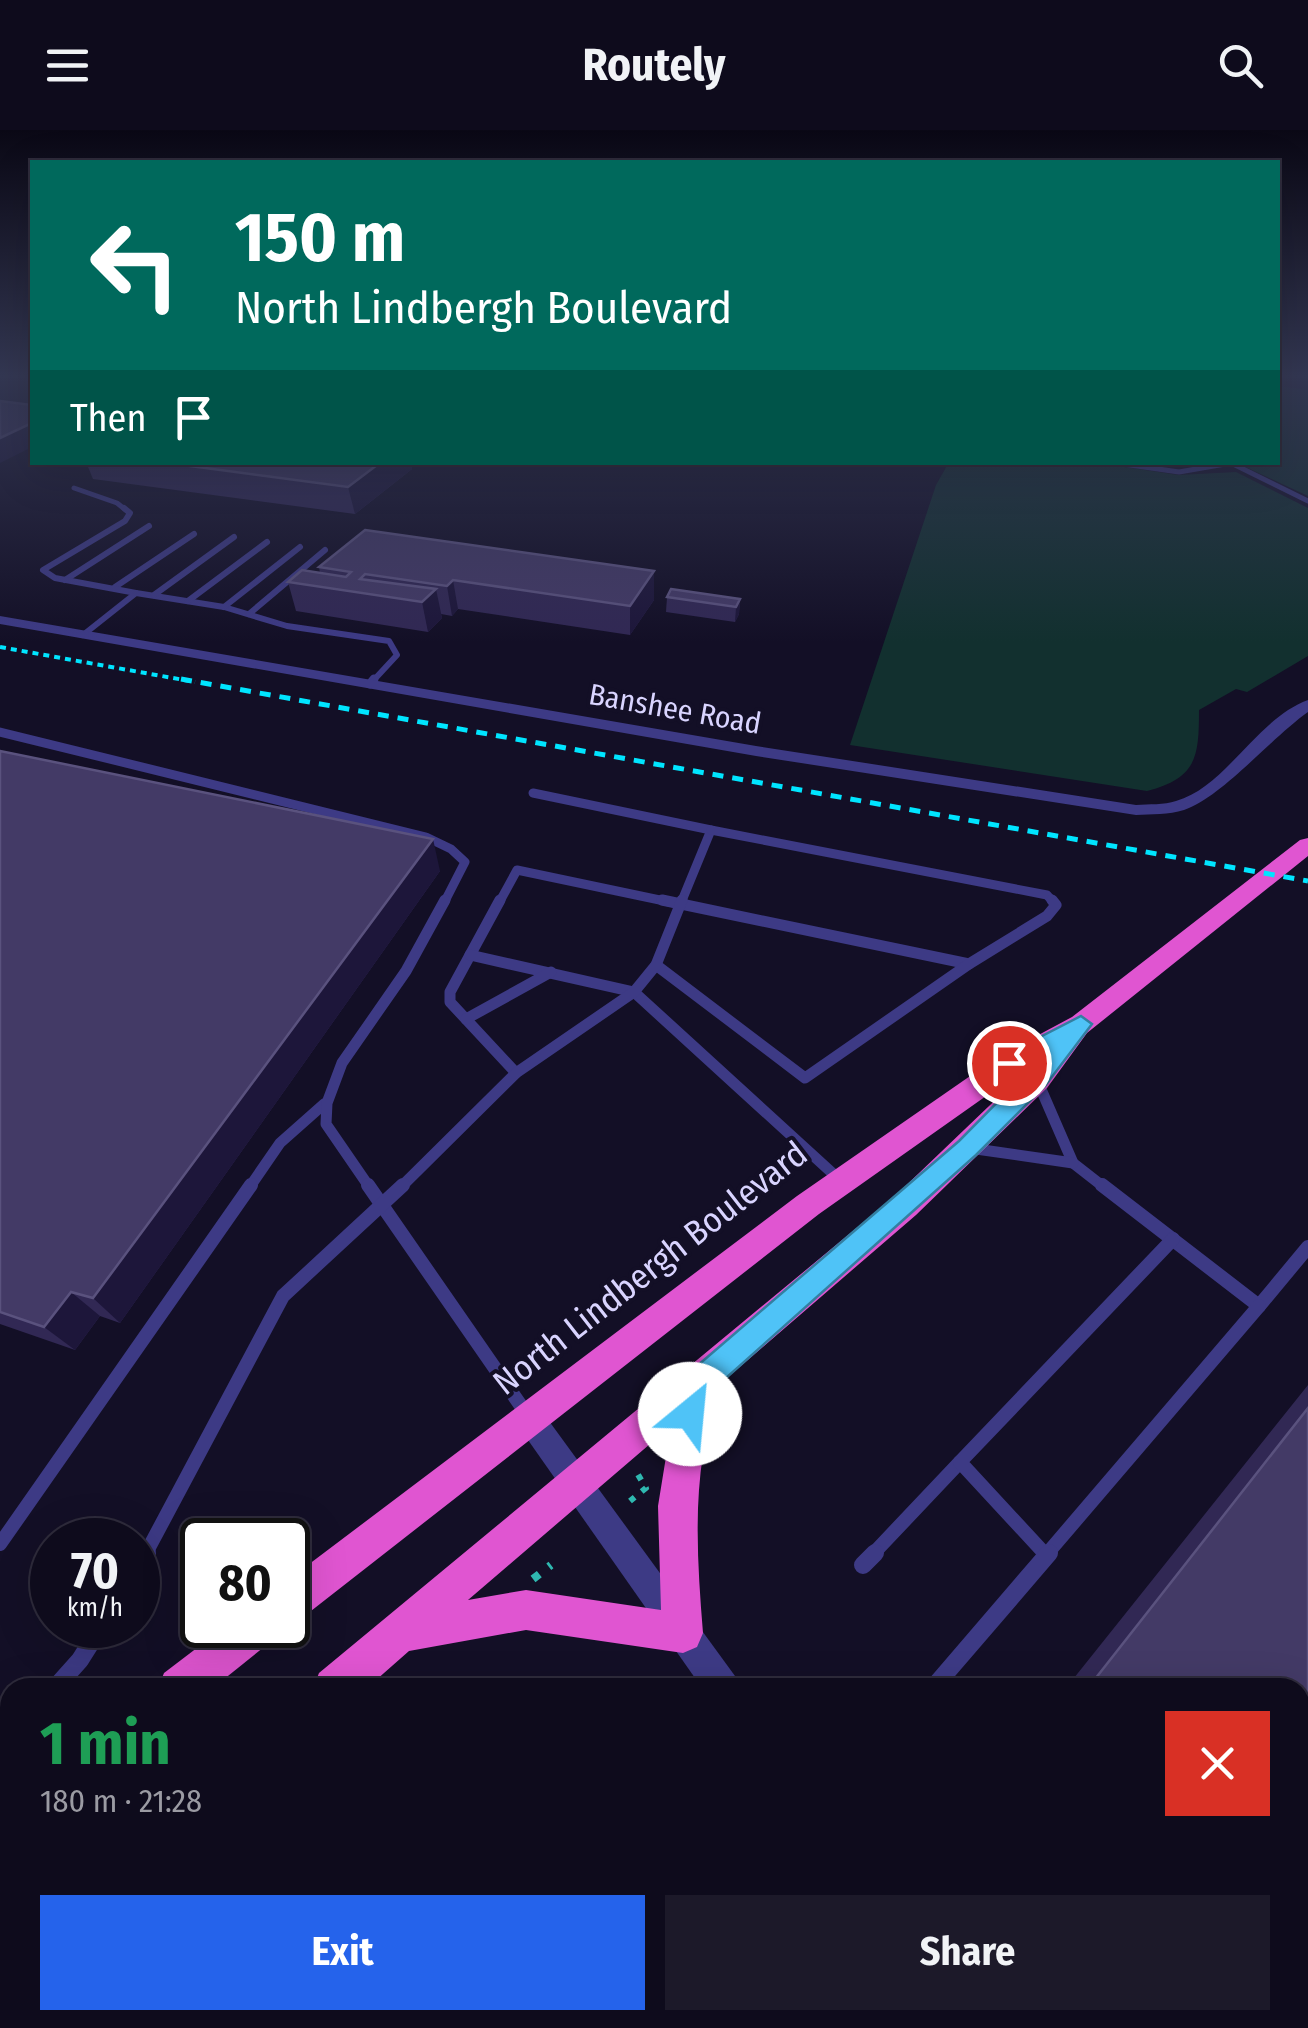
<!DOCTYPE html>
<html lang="en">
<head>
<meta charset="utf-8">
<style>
  body { margin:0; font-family:"Fira Sans Condensed",sans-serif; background:#1c1929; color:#f1f3f6; height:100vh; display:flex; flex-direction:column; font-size:38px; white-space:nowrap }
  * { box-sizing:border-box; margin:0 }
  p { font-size:32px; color:#9b9ba3 }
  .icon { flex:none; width:55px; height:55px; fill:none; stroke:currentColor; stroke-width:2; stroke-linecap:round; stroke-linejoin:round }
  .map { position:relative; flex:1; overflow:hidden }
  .panel { position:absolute; left:0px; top:1548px; width:1310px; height:352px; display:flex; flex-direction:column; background:#0e0b1c; border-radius:30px 30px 0 0; box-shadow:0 10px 40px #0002,0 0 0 2px #2e2b3b }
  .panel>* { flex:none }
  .banner { position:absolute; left:30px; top:30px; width:1250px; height:305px; border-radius:0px; box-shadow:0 10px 40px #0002,0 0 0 2px #2e2b3b; background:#00695c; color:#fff; overflow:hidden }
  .speed { position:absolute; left:30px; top:1388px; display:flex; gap:20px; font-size:50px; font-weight:700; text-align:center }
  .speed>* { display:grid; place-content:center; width:130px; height:130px; border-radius:50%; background:#0e0b1c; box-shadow:0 10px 40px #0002,0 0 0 2px #2e2b3b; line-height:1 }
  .speed small { font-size:25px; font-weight:400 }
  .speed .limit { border:5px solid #111; border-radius:15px; background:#fff; color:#111 }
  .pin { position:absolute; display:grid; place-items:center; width:85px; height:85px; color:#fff; margin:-42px; border:5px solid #fff; border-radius:50%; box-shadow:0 2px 10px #0007 }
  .me { position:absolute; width:110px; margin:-55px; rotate:28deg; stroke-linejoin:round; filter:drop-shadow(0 0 8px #0008) }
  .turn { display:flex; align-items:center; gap:35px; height:210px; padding:0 40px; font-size:45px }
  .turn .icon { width:130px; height:130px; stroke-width:2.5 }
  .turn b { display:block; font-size:70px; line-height:85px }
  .then { display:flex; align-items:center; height:95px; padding:0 40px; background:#0003; gap:20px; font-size:38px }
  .round { display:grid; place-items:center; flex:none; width:105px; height:105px; border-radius:0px; background:#1c1929 }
  .summary { display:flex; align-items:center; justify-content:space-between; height:170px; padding:0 40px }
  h1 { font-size:60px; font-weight:700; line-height:75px; color:#1e9e55 }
  .button { display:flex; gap:20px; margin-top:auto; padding:20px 40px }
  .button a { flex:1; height:115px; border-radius:0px; background:#2563eb; color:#fff; font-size:40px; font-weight:700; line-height:115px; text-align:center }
  .button a+a { background:#1c1929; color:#f1f3f6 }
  header { display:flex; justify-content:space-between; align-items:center; height:130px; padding:0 40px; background:#0e0b1c; font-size:45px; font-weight:700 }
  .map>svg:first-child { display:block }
</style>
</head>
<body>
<header><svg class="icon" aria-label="menu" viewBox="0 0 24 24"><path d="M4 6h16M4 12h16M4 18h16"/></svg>Routely<svg class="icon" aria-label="search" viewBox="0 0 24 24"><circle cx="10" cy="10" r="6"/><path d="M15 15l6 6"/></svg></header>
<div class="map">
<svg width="1308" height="1898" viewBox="0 0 1308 1898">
  <rect width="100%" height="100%" fill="#130f26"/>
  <g fill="#12302f">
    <polygon points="1278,256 1308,260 1308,366 1237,333 1278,332"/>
    <path d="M 1091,332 L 1178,345 L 1236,342 L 1308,378 L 1308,526 L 1247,562 L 1236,559 L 1199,580 C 1199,627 1197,648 1147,661 L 850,615 L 936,355 L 948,334 Z"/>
  </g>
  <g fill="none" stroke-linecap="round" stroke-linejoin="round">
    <polyline stroke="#2fb8b0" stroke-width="6" stroke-dasharray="6 9" stroke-linecap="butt" points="630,1371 646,1358 637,1343"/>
    <polyline stroke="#2fb8b0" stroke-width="8" stroke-dasharray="8 12" stroke-linecap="butt" points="533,1449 551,1435"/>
    <g stroke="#3d3a85" stroke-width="5">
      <polyline points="1109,332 1179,342 1231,333"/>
      <polyline points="1229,332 1308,371"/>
      <polyline points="74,358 117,373 127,381"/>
    </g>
    <g stroke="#3d3a85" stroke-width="6">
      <polyline points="65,450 149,396"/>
      <polyline points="115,457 194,404"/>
      <polyline points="136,463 224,477 287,496 389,511 397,525 372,552"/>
      <polyline points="154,465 234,407"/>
      <polyline points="188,471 267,412"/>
      <polyline points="224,477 300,417"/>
      <polyline points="249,484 325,420"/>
      <polyline points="83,505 136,463 55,448 43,440 125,391 130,383 124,378"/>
    </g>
    <g stroke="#3d3a85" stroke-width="9">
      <polyline points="370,554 374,549"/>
      <polyline points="0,602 426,707 451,719 465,732 444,773"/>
      <polyline points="533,663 711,700 681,773"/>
      <polyline points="711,700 1047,765 1054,773"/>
      <polyline points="499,773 517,740 674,773"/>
    </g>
    <g stroke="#3d3a85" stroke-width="11">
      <polyline points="500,770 450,862 450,872 516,943"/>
      <polyline points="662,770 969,834"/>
      <polyline points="470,825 634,862 841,1051"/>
      <polyline points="656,835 805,948 969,834 1047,786 1056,775 1052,770"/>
      <polyline points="466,889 551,842"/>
      <polyline points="1037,950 1073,1033 1105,1058"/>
      <polyline points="969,1018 1073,1033"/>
      <polyline points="249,1058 280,1013 324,974"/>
      <polyline points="370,1058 326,994 327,973 342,933 406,841 445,770"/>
      <polyline points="400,1058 516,943 634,862 656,835 682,770"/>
    </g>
    <g stroke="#3d3a85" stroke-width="14">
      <polyline points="368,1055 528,1286"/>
      <polyline points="1102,1055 1259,1176 1308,1117"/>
      <polyline points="0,1414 251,1055"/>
      <polyline points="145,1425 283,1166 403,1055"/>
      <polyline points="872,1425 960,1332"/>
      <polyline points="1046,1425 960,1332 1173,1109"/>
      <polyline points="1046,1425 1259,1176"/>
    </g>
    <g stroke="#3d3a85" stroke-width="18">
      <polyline points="863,1435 875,1423"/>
      <polyline points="138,1439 147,1423"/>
      <polyline points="55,1558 80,1530 102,1495"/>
      <polyline points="933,1558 1049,1423"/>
      <polyline points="0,1618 10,1607"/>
      <polyline points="18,1898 22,1890"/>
    </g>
    <g fill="#3d3a85" fill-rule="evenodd">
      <path d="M 0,486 L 756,616 L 1136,675 C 1149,674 1164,675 1176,671 C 1226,657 1256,589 1308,570 L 1308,582 C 1270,609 1222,667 1184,680 C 1169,685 1151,684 1136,685 L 756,626 L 0,494 Z"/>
      <polygon points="531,1275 541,1280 735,1546 740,1558 702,1558 521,1300 516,1290 521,1280"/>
      <polygon points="941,1890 984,1890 987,1898 944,1898"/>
    </g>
    <g fill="#e055d1" fill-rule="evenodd">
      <path d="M 1308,708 L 1308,726 L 1087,903 L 1047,958 L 916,1085 L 721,1253 C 691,1336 696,1416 703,1503 L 697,1517 L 683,1523 L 526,1500 L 409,1521 L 367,1558 L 313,1558 L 319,1543 L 894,1067 L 1037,930 L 819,1084 L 302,1488 L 288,1494 L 288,1450 L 797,1066 L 999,926 L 1072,887 L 1300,710 ZM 671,1296 L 658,1376 L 661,1480 L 526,1460 L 468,1470 Z"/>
      <polygon points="227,1495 280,1495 274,1509 213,1558 158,1558 164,1543"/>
      <polygon points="10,1664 10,1712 0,1717 0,1669"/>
      <polygon points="10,1803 10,1856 0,1860 0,1807"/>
    </g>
    <polyline stroke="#00e5ff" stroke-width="4" stroke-dasharray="6 5" stroke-linecap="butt" points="0,517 195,552"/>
    <polyline stroke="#00e5ff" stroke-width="5" stroke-dasharray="11 9" stroke-linecap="butt" points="181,549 1308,751"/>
  </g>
  <g fill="#312854">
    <polygon points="86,332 411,332 412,339 355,384 93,349"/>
    <polygon points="319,437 654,470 630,505 458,479 452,486 441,484 442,488 428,502 296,481 288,452 320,443"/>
    <polygon points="667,467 740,469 739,484 735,492 666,482"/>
    <polygon points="0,621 440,741 120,1193 100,1186 75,1220 0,1194"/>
    <polygon points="1308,1255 1308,1898 1247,1898 1240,1890 1300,1890 1300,1558 1066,1558"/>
  </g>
  <g fill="#1d163a">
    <polygon points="32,293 32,317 0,333 0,308"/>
    <polygon points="381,332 411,332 412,339 355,384 348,357"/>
    <polygon points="654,441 654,470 630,505 630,476"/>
    <polygon points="453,450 458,479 452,486 447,456"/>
    <polygon points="436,459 442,488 428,502 422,472"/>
    <polygon points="740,469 739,484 735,492 736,477"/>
    <polygon points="433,709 440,741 120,1193 93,1168"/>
    <polygon points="71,1162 100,1186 75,1220 44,1197"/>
    <polygon points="382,1890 409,1890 413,1898 385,1898"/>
  </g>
  <g fill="#433a66" stroke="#5a527e" stroke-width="2.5">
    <polygon points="0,271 32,275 32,293 0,308"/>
    <polygon points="160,332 381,332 348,357"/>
    <polygon points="365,400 654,441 630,476 453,450 447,456 365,444 360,449 436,459 422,472 288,452 302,440 346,447 351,442 319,437"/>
    <polygon points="671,459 740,469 736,477 667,467"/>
    <polygon points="0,621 433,709 93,1168 71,1162 44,1197 0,1182"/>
    <polygon points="1308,1278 1308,1898 1278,1898 1271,1890 1300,1890 1300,1558 1088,1558"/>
    <polygon points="341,1890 382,1890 385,1898 332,1898"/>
  </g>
  <linearGradient id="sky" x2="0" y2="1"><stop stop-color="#0a0815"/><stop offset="0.48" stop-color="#333752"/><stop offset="1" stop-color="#333752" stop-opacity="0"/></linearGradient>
  <rect width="1308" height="512" fill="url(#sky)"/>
  <polygon fill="#4fc3f7" stroke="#337fa1" stroke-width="2.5" points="1081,886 1092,894 1045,956 976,1025 717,1256 701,1294 690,1298 680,1294 676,1284 697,1236 959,1011 1045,924 1009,942 998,933 1001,927"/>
  <g text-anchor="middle" stroke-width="8" stroke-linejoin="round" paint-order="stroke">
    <g font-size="30" fill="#d9d4ff" stroke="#130f26">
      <text transform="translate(675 579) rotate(10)" y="10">Banshee Road</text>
    </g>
    <g font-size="35" fill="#d9d4ff" stroke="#130f26">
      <text transform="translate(650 1138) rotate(-38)" y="12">North Lindbergh Boulevard</text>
    </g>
  </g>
</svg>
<div class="speed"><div>70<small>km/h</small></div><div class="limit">80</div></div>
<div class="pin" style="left:1009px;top:933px;background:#d93025"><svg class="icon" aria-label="arrive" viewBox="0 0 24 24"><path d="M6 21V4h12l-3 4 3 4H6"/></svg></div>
<svg class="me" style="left:690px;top:1284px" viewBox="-20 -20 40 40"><circle r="19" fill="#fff"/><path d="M0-13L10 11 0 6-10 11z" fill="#4fc3f7"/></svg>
<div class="banner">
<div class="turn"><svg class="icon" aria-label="left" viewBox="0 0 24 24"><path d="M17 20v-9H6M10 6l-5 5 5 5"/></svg><div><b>150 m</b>North Lindbergh Boulevard</div></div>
<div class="then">Then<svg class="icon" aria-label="arrive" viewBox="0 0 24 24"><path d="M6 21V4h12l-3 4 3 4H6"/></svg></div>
</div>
<section class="panel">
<div class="summary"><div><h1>1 min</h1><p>180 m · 21:28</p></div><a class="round" style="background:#d93025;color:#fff"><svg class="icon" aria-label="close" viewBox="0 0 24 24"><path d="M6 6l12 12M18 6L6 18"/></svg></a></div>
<div class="button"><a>Exit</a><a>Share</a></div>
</section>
</div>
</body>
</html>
